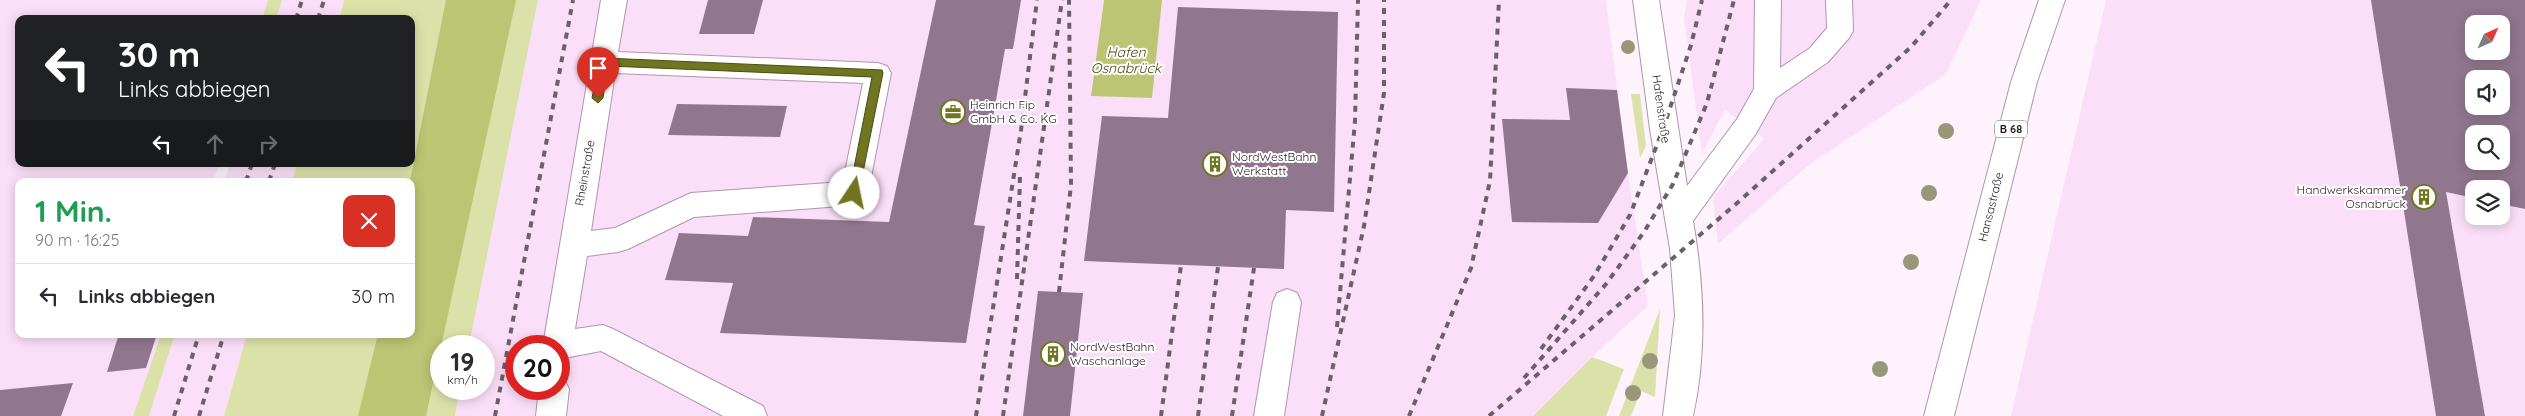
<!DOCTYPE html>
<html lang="de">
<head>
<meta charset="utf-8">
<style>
  body { margin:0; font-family:Quicksand,sans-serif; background:#f7f7f7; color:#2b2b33; height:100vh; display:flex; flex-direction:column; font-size:19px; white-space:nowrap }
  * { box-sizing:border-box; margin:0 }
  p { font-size:16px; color:#7c7c81 }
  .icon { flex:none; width:28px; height:28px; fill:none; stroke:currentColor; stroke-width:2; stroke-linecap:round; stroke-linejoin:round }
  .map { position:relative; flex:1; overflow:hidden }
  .drawer { position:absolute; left:15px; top:178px; width:400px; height:160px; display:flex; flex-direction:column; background:#fff; border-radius:10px; box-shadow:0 2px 12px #0003 }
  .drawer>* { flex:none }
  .banner { position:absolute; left:15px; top:15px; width:400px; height:152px; border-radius:10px; box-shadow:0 2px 12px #0003; background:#202124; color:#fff; overflow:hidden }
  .needle { width:32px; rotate:45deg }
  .buttons { position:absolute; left:2465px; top:15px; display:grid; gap:10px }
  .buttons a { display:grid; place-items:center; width:45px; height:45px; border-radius:10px; background:#fff; box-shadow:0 2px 12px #0003; font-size:25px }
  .speed { position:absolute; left:430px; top:335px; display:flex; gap:10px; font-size:25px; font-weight:700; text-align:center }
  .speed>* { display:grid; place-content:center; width:65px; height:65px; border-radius:50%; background:#fff; box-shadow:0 2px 12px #0003; line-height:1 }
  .speed small { font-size:12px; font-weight:400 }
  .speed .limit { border:8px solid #d22; background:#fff; color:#111 }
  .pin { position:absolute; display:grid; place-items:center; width:42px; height:42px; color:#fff; margin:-51px -21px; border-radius:50% 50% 50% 0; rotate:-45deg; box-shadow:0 0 5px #0007 }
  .pin .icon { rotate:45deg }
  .me { position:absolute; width:55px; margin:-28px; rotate:11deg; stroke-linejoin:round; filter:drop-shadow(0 0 4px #0008) }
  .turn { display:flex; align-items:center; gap:18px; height:105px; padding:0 20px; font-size:22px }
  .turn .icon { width:65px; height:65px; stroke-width:2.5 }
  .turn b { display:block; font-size:35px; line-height:42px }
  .lanes { display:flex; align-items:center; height:48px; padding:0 20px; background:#0003; justify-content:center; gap:25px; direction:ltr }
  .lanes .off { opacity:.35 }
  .round { display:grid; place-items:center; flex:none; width:52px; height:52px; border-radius:10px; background:#f7f7f7 }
  .headline { display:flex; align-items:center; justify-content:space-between; height:85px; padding:0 20px }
  h1 { font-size:30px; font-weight:700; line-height:38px; color:#1e9e55 }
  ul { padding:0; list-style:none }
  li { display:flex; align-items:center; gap:15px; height:65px; padding:0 20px; border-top:1px solid #e1e1e2 }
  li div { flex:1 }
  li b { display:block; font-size:19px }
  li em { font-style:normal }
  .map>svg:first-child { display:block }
</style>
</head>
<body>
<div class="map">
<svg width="2525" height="416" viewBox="0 0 2525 416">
  <rect width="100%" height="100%" fill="#fef2fc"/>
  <g fill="#fbdff8" fill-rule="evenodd">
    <polygon points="0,0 268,0 262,19 19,19 19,164 219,164 213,181 19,181 19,334 161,334 133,416 0,416"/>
    <polygon points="282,0 344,0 339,19 276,19"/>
    <path d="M 538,0 L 1104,0 L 1091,95 L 1151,98 L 1162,0 L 1606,0 L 1628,173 L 1648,306 L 1592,357 L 1533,416 L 455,416 L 460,389 L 484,389 L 484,346 L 469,346 ZM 516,346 L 559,346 L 559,389 L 516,389 Z"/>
    <polygon points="1687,0 1981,0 1946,74 1810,164 1718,244 1713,197 1764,139 1725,110 1702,154 1684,18"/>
    <path d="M 2106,0 L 2525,0 L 2525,416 L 2011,416 ZM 2474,24 L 2501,24 L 2501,51 L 2474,51 ZM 2474,79 L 2501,79 L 2501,106 L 2474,106 ZM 2474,134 L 2501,134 L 2501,161 L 2474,161 ZM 2474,189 L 2501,189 L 2501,216 L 2474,216 Z"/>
    <polygon points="230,164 297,164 292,181 224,181"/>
    <polygon points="175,334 247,334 224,416 149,416"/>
  </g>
  <g fill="#dbe2a9">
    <polygon points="268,0 282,0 276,19 262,19"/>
    <polygon points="344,0 538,0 469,346 441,346 441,389 460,389 455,416 224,416 247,334 411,334 411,181 292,181 297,164 411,164 411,19 339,19"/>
    <polygon points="1631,94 1640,94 1646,146 1640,158"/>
    <polygon points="1660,309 1655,397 1641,391 1631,416 1619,416"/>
    <polygon points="161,334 175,334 149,416 133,416"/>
    <polygon points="1592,357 1624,369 1606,416 1533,416"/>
  </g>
  <g fill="#bcc574">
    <polygon points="446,0 516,0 426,416 358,416 378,334 411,334 410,181"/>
    <polygon points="1104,0 1162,0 1152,98 1091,96"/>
  </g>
  <g fill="#91778e" fill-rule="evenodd">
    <polygon points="708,0 763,0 754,34 699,34"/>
    <polygon points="936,0 1021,0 1013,49 1005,49 974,225 985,226 966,343 720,333 733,283 665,280 679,233 748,236 753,217 889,222"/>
    <path d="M 2371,0 L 2525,0 L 2525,209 L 2501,204 L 2501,189 L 2474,189 L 2474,198 L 2446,192 L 2485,416 L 2436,416 ZM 2474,24 L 2501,24 L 2501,51 L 2474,51 ZM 2474,79 L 2501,79 L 2501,106 L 2474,106 ZM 2474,134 L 2501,134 L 2501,161 L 2474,161 Z"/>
    <polygon points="1178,7 1338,12 1334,212 1286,210 1284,269 1084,261 1102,116 1168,118"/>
    <polygon points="1566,88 1617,90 1628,173 1598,223 1512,222 1502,119 1570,120"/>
    <polygon points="677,104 787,106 780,137 668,135"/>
    <polygon points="1038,291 1083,293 1070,416 1023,416"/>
    <polygon points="119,334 157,334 146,368 107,372"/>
    <polygon points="73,383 61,416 0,416 0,390"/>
  </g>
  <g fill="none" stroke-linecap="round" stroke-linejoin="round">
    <defs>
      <g id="minor">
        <path d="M 601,0 L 627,0 L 618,52 L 878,63 L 887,66 L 891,73 L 868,193 L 864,201 L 854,205 L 694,217 L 628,249 L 618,252 L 587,256 L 575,329 L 603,325 L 613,329 L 763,406 L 767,416 L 723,416 L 601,351 L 559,359 L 559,346 L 543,346 ZM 615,73 L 863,83 L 843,182 L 691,193 L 615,228 L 591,231 Z"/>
        <path d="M 1633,0 L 1659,0 L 1687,186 L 1737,119 L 1754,89 L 1755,0 L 1781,0 L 1780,68 L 1810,48 L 1827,28 L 1826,0 L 1852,0 L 1853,31 L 1849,38 L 1828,62 L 1776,98 L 1755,135 L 1693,221 C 1704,284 1707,353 1693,416 L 1663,416 L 1675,315 L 1670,249 L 1650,129 Z"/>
        <polygon points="1287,289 1297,293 1301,302 1284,416 1254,416 1273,302 1277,293"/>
        <polygon points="559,377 564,379 569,389 566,416 536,416 539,389 559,389"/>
      </g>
      <polygon id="major" points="2039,0 2065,0 2037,82 1954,416 1924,416 2011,82"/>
    </defs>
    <use href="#minor" stroke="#b095ad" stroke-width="2"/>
    <use href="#major" stroke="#b095ad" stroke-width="2"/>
    <use href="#minor" fill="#fff" fill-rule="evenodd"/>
    <use href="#major" fill="#fff" fill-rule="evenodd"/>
    <g stroke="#6b5f69" stroke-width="4" stroke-dasharray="6 6" stroke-linecap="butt">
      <polyline points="296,19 302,0"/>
      <polyline points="318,19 324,0"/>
      <polyline points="246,181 252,164"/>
      <polyline points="269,181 275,164"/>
      <polyline points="1017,279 1020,176"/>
      <polyline points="1059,292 1071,185 1069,0"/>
      <polyline points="1337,327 1355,121 1358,0"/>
      <polyline points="1541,349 1594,276 1630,215 1663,129 1691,45 1702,0"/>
      <polyline points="1524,378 1606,284 1644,232 1673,184 1707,103 1734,0"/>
      <polyline points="174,416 199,334"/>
      <polyline points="199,416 224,334"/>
      <polyline points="495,416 573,0"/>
      <polyline points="976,416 1021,130 1037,0"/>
      <polyline points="1003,416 1062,0"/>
      <polyline points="1161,416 1181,265"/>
      <polyline points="1198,416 1218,267"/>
      <polyline points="1232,416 1254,268"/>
      <polyline points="1322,416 1364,226 1384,93 1384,0"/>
      <polyline points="1409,416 1471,268 1490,181 1499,0"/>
      <polyline points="1489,416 1736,204 1911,47 1951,0"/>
    </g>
  </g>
  <g fill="#99977a">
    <circle cx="1628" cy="47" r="7"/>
    <circle cx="1946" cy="131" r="8"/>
    <circle cx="1929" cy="193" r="8"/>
    <circle cx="1911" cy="262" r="8"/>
    <circle cx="1650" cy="361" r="8"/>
    <circle cx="1880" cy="369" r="8"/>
    <circle cx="1633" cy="393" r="8"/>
  </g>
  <polygon fill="#70761f" stroke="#494d14" points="604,58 882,70 883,73 858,197 854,198 849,193 872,77 608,66 603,98 598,103 592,98 599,62"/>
  <defs>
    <symbol id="office-ring" viewBox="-11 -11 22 22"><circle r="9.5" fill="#fff" stroke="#70761f" stroke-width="1.5"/><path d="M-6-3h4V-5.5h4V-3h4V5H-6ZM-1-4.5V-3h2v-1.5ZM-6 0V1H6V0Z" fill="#70761f"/></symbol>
    <symbol id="building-ring" viewBox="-11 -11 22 22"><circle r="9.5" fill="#fff" stroke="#70761f" stroke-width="1.5"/><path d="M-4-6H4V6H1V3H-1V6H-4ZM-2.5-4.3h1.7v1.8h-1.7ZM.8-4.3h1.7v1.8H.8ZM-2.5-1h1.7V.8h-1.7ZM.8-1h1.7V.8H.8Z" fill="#70761f"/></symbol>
  </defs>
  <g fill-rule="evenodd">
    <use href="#office-ring" x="939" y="98" width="28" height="28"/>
    <use href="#building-ring" x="1201" y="150" width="28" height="28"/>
    <use href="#building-ring" x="2410" y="183" width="28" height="28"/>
    <use href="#building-ring" x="1039" y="340" width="28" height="28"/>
  </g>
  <g text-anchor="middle" stroke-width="4" stroke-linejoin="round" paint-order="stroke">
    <rect fill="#fff" stroke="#686167" stroke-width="1" x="1995" y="120.5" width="32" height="17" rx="4"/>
    <g font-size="11" font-weight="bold" fill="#281d26">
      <text x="2011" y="133">B 68</text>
    </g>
    <g font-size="12" fill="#281d26" stroke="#fff" text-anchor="start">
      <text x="970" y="109">Heinrich Fip<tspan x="970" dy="14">GmbH &amp; Co. KG</tspan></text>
      <text x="1232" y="161">NordWestBahn<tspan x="1232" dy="14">Werkstatt</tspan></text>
      <text x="2406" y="194" text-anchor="end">Handwerkskammer<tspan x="2406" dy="14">Osnabrück</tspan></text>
      <text x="1070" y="351">NordWestBahn<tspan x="1070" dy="14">Waschanlage</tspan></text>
    </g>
    <g font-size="12" fill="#281d26" stroke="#fff">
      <text transform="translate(1661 109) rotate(82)" y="4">Hafenstraße</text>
      <text transform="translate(585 173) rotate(-80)" y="4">Rheinstraße</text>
      <text transform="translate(1991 207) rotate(-76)" y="4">Hansastraße</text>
    </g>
    <g font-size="14" font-style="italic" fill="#494d11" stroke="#fff">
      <text x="1126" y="57">Hafen<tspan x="1126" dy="16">Osnabrück</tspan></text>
    </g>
  </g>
</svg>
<div class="buttons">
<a><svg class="needle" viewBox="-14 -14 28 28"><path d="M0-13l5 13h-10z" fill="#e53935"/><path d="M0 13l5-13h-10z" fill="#7c7c81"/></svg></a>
<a><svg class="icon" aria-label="sound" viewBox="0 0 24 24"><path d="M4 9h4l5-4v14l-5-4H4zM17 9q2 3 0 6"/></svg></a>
<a><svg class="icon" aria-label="search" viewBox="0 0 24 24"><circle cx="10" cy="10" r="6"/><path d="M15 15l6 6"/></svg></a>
<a><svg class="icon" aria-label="layers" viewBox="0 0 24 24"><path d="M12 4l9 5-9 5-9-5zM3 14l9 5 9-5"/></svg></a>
</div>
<div class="speed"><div>19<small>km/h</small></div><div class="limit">20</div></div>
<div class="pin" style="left:598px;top:98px;background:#d93025"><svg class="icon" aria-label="arrive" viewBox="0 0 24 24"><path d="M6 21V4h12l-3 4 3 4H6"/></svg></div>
<svg class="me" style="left:854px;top:193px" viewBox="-20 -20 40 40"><circle r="19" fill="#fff"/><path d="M0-13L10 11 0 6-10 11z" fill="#70761f"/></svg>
<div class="banner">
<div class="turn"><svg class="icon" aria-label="left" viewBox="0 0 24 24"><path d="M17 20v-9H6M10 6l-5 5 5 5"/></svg><div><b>30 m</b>Links abbiegen</div></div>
<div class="lanes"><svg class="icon" aria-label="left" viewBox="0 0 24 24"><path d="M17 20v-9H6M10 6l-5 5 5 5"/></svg><svg class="icon off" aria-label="ahead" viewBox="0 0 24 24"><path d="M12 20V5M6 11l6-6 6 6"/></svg><svg class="icon off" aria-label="right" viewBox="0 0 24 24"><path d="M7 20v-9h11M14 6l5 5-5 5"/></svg></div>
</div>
<section class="drawer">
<div class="headline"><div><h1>1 Min.</h1><p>90 m · 16:25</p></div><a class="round" style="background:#d93025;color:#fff"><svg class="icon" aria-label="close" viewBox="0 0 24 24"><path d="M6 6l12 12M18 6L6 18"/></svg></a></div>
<ul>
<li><svg class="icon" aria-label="left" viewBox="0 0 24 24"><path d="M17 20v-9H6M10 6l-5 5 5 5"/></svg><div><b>Links abbiegen</b></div><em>30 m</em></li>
</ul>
</section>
</div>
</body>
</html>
